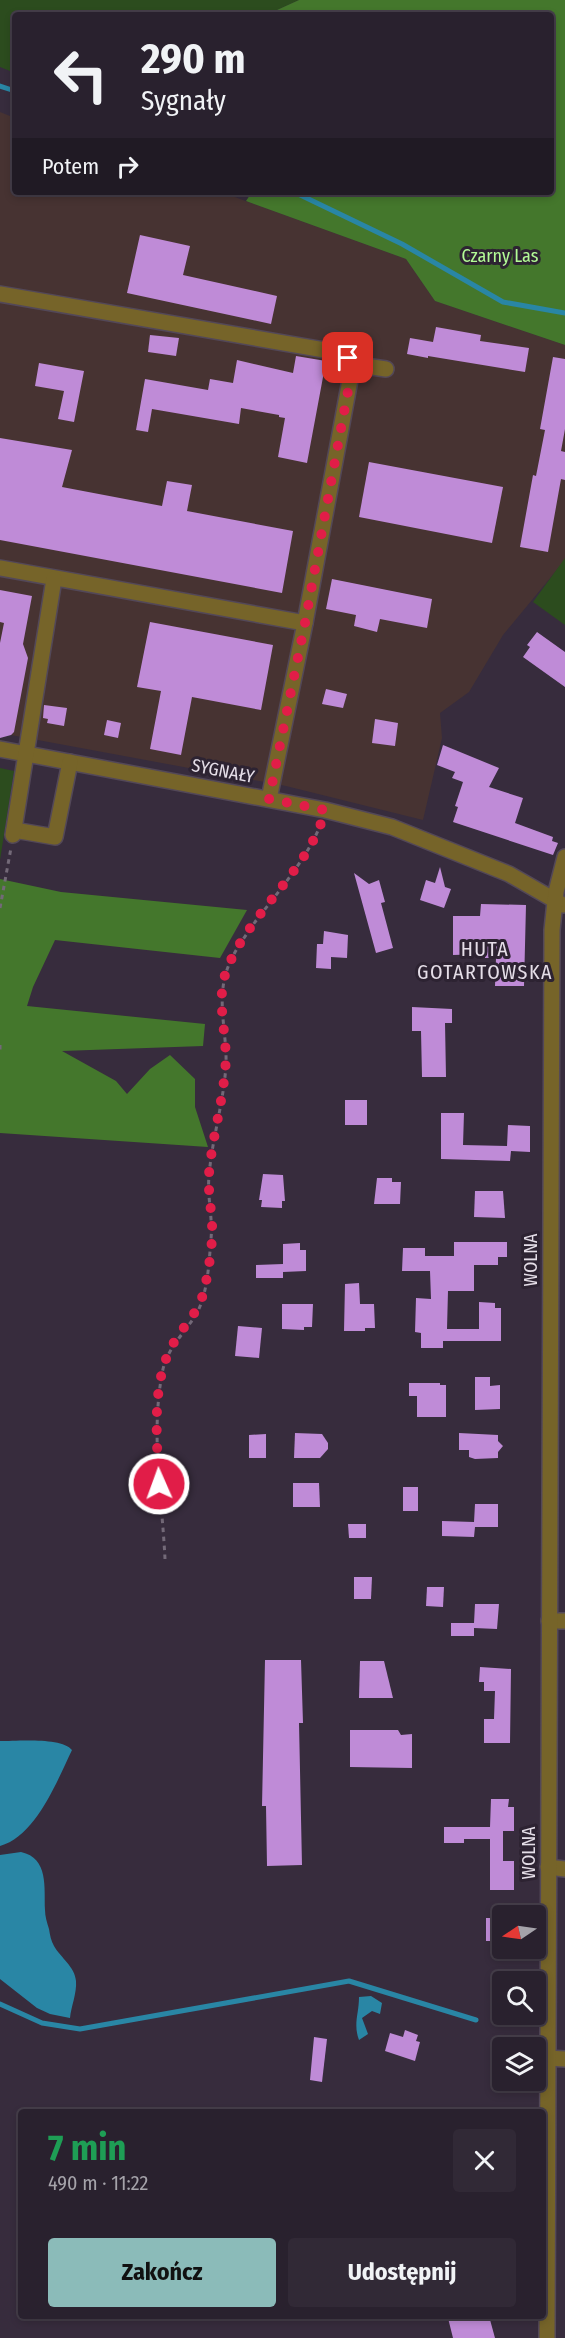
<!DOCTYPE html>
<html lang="pl">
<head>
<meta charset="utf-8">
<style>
  body { margin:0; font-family:"Fira Sans Condensed",sans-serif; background:#312936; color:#f1f3f6; height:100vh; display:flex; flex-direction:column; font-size:22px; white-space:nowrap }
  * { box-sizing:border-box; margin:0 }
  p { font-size:20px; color:#a5a3aa }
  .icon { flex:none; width:33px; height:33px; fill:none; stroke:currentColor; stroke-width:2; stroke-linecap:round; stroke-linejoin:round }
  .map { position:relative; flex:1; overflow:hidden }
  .details { position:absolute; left:18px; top:2109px; width:528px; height:210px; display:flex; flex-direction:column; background:#29212e; border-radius:6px; box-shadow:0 3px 9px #0003,0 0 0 2px #453e4a }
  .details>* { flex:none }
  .top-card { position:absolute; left:12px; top:12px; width:542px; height:183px; border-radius:6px; box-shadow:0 3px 9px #0003,0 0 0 2px #453e4a; background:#29212e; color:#f1f3f6; overflow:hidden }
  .needle { width:39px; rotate:257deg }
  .fabs { position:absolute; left:492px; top:1905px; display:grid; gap:12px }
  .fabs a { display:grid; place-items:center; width:54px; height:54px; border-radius:6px; background:#29212e; box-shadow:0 3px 9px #0003,0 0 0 2px #453e4a; font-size:30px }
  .pin { position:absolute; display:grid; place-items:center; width:51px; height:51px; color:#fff; margin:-26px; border-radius:12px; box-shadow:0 3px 9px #0006 }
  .me { position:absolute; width:66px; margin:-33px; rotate:358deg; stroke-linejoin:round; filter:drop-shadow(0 0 4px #0008) }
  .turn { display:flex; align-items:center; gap:21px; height:126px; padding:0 30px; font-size:27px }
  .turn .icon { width:78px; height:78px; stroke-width:2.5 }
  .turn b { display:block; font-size:42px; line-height:51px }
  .then { display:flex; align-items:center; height:57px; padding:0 30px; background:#0003; gap:12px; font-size:22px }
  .round { display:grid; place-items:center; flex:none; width:63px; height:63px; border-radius:6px; background:#312936 }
  .summary { display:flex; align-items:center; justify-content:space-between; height:102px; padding:0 30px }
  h1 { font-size:36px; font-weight:700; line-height:45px; color:#1e9e55 }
  .button { display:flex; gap:12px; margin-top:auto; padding:12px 30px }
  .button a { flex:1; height:69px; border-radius:6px; background:#8bbbb9; color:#111; font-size:24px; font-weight:700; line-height:69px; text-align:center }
  .button a+a { background:#312936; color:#f1f3f6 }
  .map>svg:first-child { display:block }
</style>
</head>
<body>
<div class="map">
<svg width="565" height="2338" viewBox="0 0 565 2338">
  <rect width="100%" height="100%" fill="#372c3d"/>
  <polygon fill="#473332" points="0,112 15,118 15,192 221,192 406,259 435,301 565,345 565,560 503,635 469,692 440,713 442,738 423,820 286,786 0,733"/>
  <g fill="#2c4c1e">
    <polygon points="0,0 299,0 266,15 15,15 15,73 0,67"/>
    <polygon points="565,558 565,625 533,602"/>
    <polygon points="0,768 14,771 0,860"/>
  </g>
  <g fill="#44772c">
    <polygon points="299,0 565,0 565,345 435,301 406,259 246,201 252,192 550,192 550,15 266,15"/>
    <polygon points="0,879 61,892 247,910 220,958 55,940 33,987 27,1006 205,1024 203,1046 62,1051 116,1081 127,1094 150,1069 170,1055 195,1079 195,1107 208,1147 0,1133"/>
  </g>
  <g fill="#2986a5">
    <path d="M 0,1741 C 17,1741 62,1737 72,1750 C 57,1781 36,1836 0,1846 Z"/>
    <path d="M 21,1852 C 49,1858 44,1888 45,1910 C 45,1916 47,1923 49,1929 C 50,1935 51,1941 54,1946 C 61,1958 75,1967 76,1981 C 77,1993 71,2007 70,2018 L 50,2014 L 37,2008 L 0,1979 L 0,1855 Z"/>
    <path d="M 371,1996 L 382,2003 L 380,2014 L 372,2011 L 362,2018 L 368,2034 L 359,2040 C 353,2024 359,2014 359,1997 Z"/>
  </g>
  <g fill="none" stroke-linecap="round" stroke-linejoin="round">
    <g stroke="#2986a5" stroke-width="5">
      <polyline points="0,86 15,91"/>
      <polyline points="294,192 402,244 503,302 565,313"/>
      <polyline points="0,2004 42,2023 80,2029 349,1981 476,2020"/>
    </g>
  </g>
  <g fill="#bf8bd7">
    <polygon points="140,235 190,246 183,275 277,296 271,324 127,293"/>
    <polygon points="436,327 481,335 480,341 529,348 525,372 428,356 428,358 407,354 410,338 433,342"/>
    <polygon points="150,335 179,338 176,356 148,352"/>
    <polygon points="296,356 326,361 307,463 278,457 285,418 279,417 279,415 241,408 239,424 152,409 148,432 136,430 145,379 208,390 210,379 233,383 237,360 293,373"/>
    <polygon points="553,357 565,359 565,429 561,451 565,452 565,480 561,479 548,552 520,547 533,475 536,476 545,430 540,429"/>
    <polygon points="39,363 84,371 74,422 58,419 64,391 35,386"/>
    <polygon points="0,438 72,450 62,487 162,506 167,481 192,485 187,511 293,531 282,593 0,540"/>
    <polygon points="369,462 503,487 492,543 359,517"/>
    <polygon points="332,579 432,599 427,628 380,619 377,632 354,626 356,615 326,609"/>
    <polygon points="0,590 32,596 23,644 28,658 14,732 11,735 0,738 0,643 4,623 0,622"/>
    <polygon points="150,622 273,645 261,710 192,697 181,755 150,749 161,691 137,687"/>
    <polygon points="537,632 565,652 565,687 523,657 530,647 527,645"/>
    <polygon points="326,689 347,694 343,708 322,704"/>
    <polygon points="44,705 67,708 64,726 47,723 48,719 43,718"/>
    <polygon points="375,719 398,723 395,746 372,743"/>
    <polygon points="107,720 121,723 118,738 104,735"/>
    <polygon points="443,745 499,768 489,787 523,798 515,823 553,837 552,841 558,843 553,855 453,822 458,807 455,806 463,782 452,778 455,772 437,765"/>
    <polygon points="440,867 445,887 451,889 444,908 420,900 426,880 435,883"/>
    <polygon points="354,873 369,884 379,880 385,902 381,903 393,948 376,953"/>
    <polygon points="481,904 526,905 524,986 495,986 496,958 485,958 485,954 453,955 453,916 480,916"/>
    <polygon points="324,931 348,935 347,958 331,957 331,969 316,968 317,944 323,944"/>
    <polygon points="412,1007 452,1009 452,1023 445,1023 446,1077 422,1077 421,1031 412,1031"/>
    <rect x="345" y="1100" width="22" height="25"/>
    <polygon points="441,1113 464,1113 463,1145 507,1146 508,1125 530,1126 530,1152 511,1151 510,1161 441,1159"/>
    <polygon points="263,1174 283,1175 285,1201 282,1201 282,1208 261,1207 262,1200 259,1200"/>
    <polygon points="377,1178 392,1178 392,1182 401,1182 400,1204 374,1204"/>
    <polygon points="475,1191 503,1191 505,1218 474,1217"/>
    <polygon points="454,1242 507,1242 507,1257 498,1257 498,1265 474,1265 474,1291 448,1291 447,1329 479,1329 479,1302 495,1303 495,1308 501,1308 501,1341 443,1341 443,1348 421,1348 421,1333 415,1332 416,1298 431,1299 430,1271 402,1271 403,1248 425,1248 425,1256 454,1256"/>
    <polygon points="300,1243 300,1250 306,1250 306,1271 283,1272 283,1244"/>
    <polygon points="283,1264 283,1278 256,1278 256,1265"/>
    <polygon points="359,1283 360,1304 374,1304 375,1328 365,1328 365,1331 344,1331 345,1284"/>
    <polygon points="282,1304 313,1304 312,1327 304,1327 304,1330 282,1329"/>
    <polygon points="238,1326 262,1328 259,1358 235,1356"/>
    <polygon points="475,1377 490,1377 490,1386 500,1385 500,1409 475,1410"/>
    <polygon points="409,1383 440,1383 440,1385 446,1385 446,1417 417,1417 417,1396 409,1396"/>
    <polygon points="295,1433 322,1434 328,1443 328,1449 320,1458 294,1458"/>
    <polygon points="459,1433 498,1435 498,1441 503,1446 498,1452 498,1458 475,1459 469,1457 469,1450 459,1450"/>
    <polygon points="266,1434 266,1458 249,1458 249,1435"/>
    <polygon points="293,1483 319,1483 320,1507 293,1507"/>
    <rect x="403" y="1487" width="15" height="24"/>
    <polygon points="475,1504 498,1504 498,1527 475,1527 474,1537 442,1536 442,1521 474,1522"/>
    <polygon points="348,1524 366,1524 366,1538 349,1538"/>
    <polygon points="354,1577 372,1577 371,1599 354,1599"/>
    <polygon points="427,1587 444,1587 443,1607 426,1606"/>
    <polygon points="475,1604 499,1604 497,1629 474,1628 474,1636 451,1636 451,1623 474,1623"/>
    <polygon points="265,1660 301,1660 303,1723 299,1723 302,1865 267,1866 266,1806 262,1806"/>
    <polygon points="360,1661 384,1661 393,1698 359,1698"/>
    <polygon points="480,1667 511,1669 510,1743 484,1743 484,1719 494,1719 495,1691 484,1691 484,1682 479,1682"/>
    <polygon points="350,1730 398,1730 401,1735 412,1734 412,1768 350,1767"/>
    <polygon points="491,1799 509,1799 508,1807 514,1807 514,1831 503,1831 503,1861 514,1861 514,1890 490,1890 490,1839 464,1839 464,1843 444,1843 444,1827 490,1827"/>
    <rect x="486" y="1918" width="16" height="23"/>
    <polygon points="405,2030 418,2035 416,2041 420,2042 415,2061 385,2051 390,2033 403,2037"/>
    <polygon points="314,2037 327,2039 322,2082 310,2080"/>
    <polygon points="455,2316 489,2316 495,2338 453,2338 448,2318"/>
  </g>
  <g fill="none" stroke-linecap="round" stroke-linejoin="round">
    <defs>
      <g id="minor">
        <path d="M 0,294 L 342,353 C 352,361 351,368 350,380 L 305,623 L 269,799"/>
        <polyline points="351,364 386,369"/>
        <polyline points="0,568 305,623"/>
        <polyline points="0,749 325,810 392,827 509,874 563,905"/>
        <polyline points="14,830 55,837 70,762"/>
        <polyline points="13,835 54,579"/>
        <polyline points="549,1621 565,1621"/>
        <polyline points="548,1867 565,1869"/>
        <polyline points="548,2058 565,2059"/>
        <polyline points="547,2338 552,930 556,892 565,857"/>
      </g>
    </defs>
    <use href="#minor" stroke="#534858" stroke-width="18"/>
    <g stroke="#736978" stroke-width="3" stroke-dasharray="4.5 4.5" stroke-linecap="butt">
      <polyline points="0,908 11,848"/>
      <polyline points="0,1045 0,1050"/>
      <path d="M 165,1559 C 162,1496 150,1432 163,1369 C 169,1345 187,1331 198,1311 C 208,1290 209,1262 211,1239 C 213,1218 207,1197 209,1176 C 212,1138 224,1102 226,1064 C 227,1034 217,1003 226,973 C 231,955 244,938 255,922 C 278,892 306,860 321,824"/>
    </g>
    <use href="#minor" stroke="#766429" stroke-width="15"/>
  </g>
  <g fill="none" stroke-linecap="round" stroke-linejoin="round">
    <path stroke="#e11d48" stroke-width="10" stroke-dasharray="0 18" d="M 159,1484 C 157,1444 152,1391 168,1354 C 179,1328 199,1316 205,1287 C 209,1267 213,1244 212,1224 C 211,1207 208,1191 209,1174 C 212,1139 222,1106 225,1071 C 229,1038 215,1003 226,972 C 247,914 311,869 325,810 L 269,799 L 305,623 L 350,380 L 351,364 L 348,358"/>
  </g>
  <g text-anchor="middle" stroke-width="6" stroke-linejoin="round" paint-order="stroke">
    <g font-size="18" fill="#b3fb96" stroke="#2d2332">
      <text x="500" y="262">Czarny Las</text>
    </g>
    <g font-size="18" fill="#e5dee8" stroke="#2d2332">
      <text transform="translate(223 771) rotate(11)" y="6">SYGNAŁY</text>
      <text transform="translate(531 1260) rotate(-90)" y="6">WOLNA</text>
      <text transform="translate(529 1853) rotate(-90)" y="6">WOLNA</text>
    </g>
    <g font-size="20" letter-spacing="1.5" fill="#e5dee8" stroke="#2d2332">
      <text x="485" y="956">HUTA<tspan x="485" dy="23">GOTARTOWSKA</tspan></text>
    </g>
  </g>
</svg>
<div class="fabs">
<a><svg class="needle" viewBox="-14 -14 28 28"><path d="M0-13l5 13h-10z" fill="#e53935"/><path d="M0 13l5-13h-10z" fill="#a5a3aa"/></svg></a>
<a><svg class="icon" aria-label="search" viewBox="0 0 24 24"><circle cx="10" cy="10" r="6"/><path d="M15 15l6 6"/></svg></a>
<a><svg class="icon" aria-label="layers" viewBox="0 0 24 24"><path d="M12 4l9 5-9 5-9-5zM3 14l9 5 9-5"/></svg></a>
</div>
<div class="pin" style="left:348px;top:358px;background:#d93025"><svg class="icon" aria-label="arrive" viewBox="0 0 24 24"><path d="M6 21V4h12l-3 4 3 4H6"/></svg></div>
<svg class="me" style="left:159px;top:1484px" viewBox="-20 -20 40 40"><circle r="17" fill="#e11d48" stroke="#fff" stroke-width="3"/><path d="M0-11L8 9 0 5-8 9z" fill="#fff"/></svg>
<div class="top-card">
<div class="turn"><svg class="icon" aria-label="left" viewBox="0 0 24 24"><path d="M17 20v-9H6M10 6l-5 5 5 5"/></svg><div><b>290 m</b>Sygnały</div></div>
<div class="then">Potem<svg class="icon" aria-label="right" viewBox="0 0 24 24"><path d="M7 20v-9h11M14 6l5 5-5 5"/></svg></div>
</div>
<section class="details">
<div class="summary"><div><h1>7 min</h1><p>490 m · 11:22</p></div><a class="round"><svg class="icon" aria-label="close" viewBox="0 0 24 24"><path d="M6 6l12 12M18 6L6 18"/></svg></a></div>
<div class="button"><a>Zakończ</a><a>Udostępnij</a></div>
</section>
</div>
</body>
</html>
